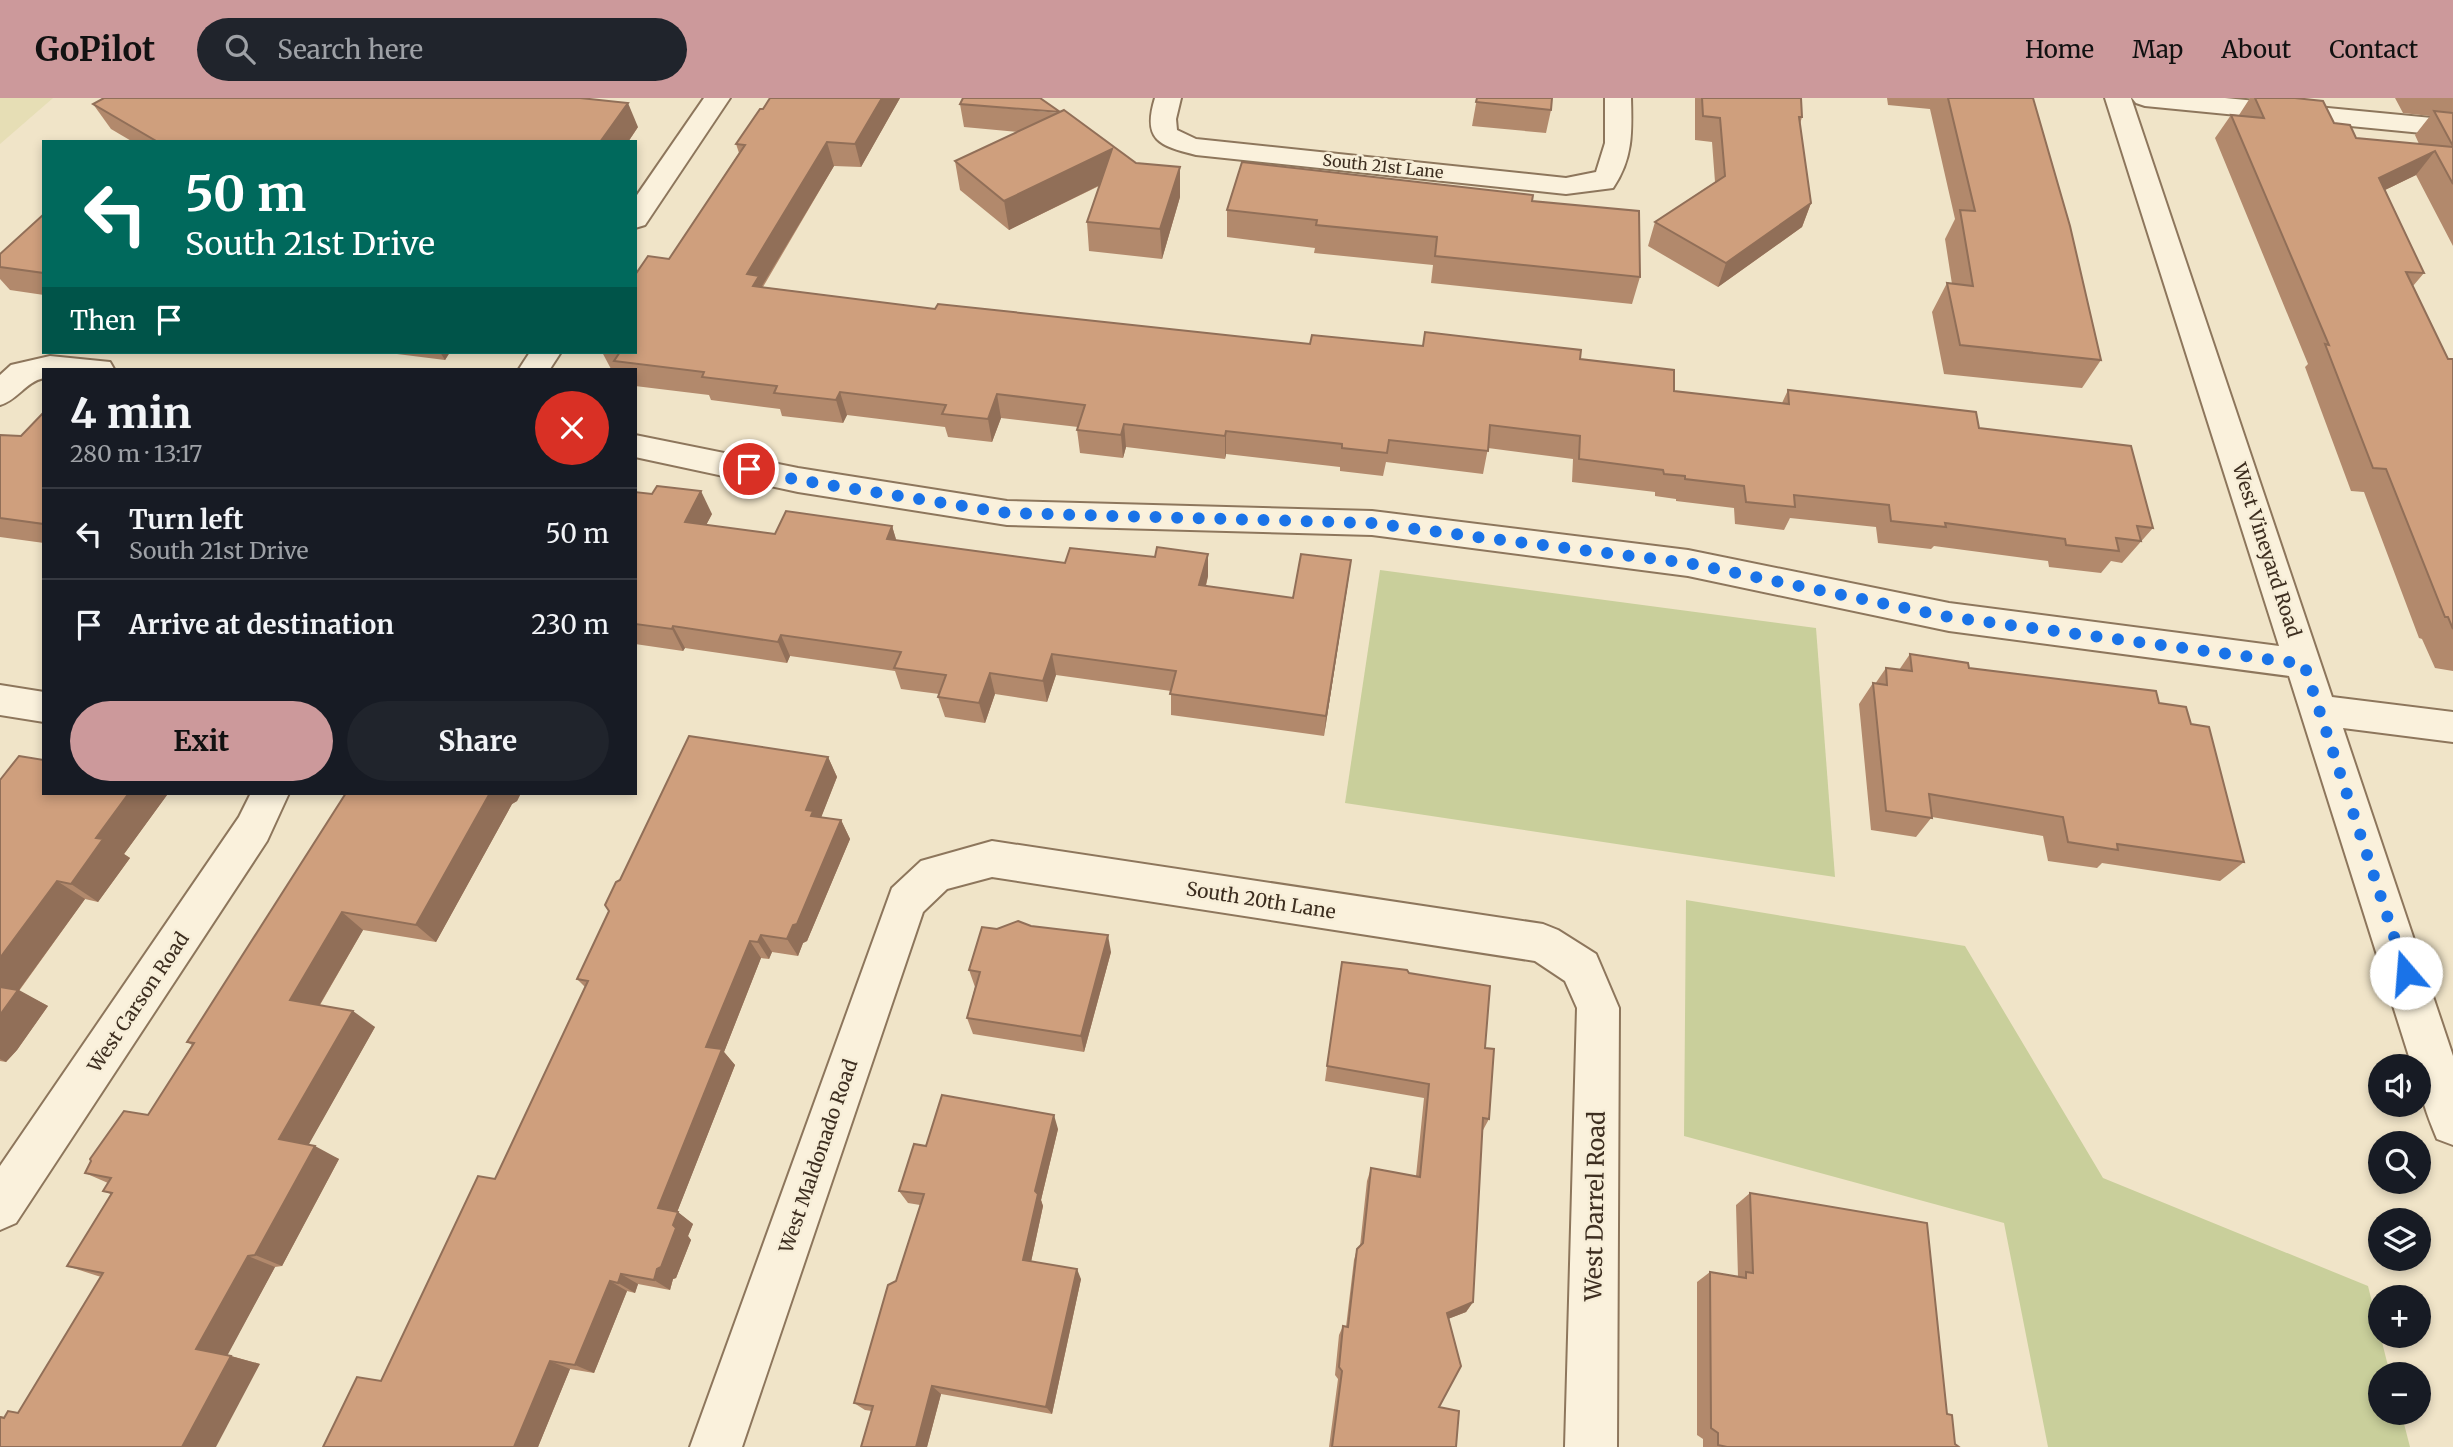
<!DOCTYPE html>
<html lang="en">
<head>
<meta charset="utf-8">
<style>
  body { margin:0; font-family:Merriweather,serif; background:#20242c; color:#f1f3f6; height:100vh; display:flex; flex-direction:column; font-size:26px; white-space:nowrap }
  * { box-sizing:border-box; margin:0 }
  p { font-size:23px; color:#9ea1a6 }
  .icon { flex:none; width:38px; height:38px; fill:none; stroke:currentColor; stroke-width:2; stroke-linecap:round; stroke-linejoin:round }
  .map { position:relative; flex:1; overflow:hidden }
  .details { position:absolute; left:42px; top:270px; width:595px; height:427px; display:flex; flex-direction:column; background:#171b24; border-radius:0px; box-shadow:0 4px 10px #0003 }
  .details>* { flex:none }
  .banner { position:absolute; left:42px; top:42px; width:595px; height:214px; border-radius:0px; box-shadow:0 4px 10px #0003; background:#00695c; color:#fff; overflow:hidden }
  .tools { position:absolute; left:2368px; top:956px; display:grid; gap:14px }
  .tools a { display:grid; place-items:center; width:63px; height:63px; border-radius:50%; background:#171b24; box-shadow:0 4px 10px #0003; font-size:35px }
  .pin { position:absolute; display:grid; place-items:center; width:60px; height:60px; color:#fff; margin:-30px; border:4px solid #fff; border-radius:50%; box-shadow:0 2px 7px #0007 }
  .me { position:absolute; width:77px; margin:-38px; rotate:342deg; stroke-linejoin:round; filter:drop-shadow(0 0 5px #0008) }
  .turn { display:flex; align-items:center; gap:24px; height:147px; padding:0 28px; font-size:32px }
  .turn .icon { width:91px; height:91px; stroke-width:2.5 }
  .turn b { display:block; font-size:49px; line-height:60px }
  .then { display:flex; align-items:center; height:66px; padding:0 28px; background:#0003; gap:14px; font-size:26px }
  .round { display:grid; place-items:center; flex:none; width:74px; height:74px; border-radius:37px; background:#20242c }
  .overview { display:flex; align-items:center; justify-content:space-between; height:119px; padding:0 28px }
  h1 { font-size:42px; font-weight:700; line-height:52px }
  .button { display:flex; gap:14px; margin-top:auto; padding:14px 28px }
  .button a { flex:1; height:80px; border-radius:42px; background:#cc999b; color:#111; font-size:28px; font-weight:700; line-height:80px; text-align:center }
  .button a+a { background:#20242c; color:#f1f3f6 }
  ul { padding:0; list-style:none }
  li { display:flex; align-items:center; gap:21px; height:91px; padding:0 28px; border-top:2px solid #363941 }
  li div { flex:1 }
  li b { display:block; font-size:26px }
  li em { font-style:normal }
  header { display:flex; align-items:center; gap:42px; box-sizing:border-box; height:98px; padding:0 35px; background:#cc999b; color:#111 }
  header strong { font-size:33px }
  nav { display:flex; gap:38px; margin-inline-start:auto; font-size:24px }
  .search { width:490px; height:63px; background:#20242c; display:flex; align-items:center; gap:18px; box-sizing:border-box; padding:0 24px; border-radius:38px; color:#9ea1a6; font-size:26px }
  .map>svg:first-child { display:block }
</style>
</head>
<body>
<header>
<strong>GoPilot</strong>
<div class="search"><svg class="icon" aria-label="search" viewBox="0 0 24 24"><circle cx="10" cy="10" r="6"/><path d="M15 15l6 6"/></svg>Search here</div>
<nav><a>Home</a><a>Map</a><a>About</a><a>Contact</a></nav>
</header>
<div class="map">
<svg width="2453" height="1349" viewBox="0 0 2453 1349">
  <rect width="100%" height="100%" fill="#f0e4c8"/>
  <polygon fill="#e6deb5" points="0,0 53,0 0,46"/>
  <g fill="#c9cf9b">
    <polygon points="1380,472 1816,530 1835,779 1345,705"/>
    <polygon points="1686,802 1965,848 2103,1080 2368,1188 2390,1276 2380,1276 2380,1314 2401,1314 2410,1349 2048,1349 2004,1125 1684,1038"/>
  </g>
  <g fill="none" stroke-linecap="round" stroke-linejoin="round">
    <defs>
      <g id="minor">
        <polygon points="704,0 730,0 645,127 635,130 635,100"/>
        <path d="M 1155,0 L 1181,0 L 1176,21 L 1177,32 L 1196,41 L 1566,80 L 1596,74 L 1605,45 L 1605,0 L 1631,0 C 1632,34 1633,61 1613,90 L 1566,96 L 1196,57 C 1159,48 1142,42 1155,0 Z"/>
        <path d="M 2105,0 L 2131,0 L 2332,599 L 2453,614 L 2453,644 L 2343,630 L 2453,958 L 2453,1047 L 2437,1041 C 2427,1017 2418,994 2418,968 L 2412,968 L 2289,578 L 1949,533 L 1688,478 L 1372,437 L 1007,427 L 798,394 L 635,359 L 635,337 L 798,370 L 1007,403 L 1372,413 L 1688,452 L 1949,505 L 2279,548 Z"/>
        <polygon points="2132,0 2225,0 2453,22 2453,38 2145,8 2136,5"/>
        <polygon points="530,254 561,254 550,271 519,271"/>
        <path d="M 50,258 L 110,264 L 114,271 L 44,271 L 44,280 C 25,284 18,302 0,307 L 0,277 L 11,267 Z"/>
        <polygon points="0,587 44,594 44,624 0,617"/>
        <polygon points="251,695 289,695 267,743 16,1125 0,1132 0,1068 239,719"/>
        <polygon points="992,743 1543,826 1558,832 1596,856 1619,910 1617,1349 1565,1349 1577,910 1565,883 1535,863 992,779 947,791 923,814 742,1349 690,1349 892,790 921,763"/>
      </g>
    </defs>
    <use href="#minor" stroke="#8d765c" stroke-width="4"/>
    <use href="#minor" fill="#faf1dc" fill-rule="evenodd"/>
  </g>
  <g fill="#b2896c">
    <polygon points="770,0 900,0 861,69 834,68 763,189 935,211 1310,246 1423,248 1580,261 1674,293 1782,305 1788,292 1979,330 2153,430 2122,465 2111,463 2101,475 2049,469 2048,463 1934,448 1931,451 1878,445 1876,429 1790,420 1784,432 1735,426 1734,410 1676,403 1676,401 1655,398 1655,394 1572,384 1573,361 1488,350 1483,376 1386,364 1383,378 1340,373 1340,369 1226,356 1225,361 1126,349 1123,360 1080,355 1077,332 1078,329 1001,320 992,344 948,339 945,329 847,317 843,325 782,318 780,311 711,302 709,297 635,288 635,271 611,271 602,254 635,254 669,161 739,55 736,46 763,11"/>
    <polygon points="1477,0 1551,12 1546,35 1472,28"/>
    <polygon points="1695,0 1801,0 1802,19 1800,26 1811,105 1802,129 1718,189 1648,148 1655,124 1715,84 1712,44 1695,42"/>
    <polygon points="1887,0 2033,0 2101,262 2082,290 1944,276 1932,214 1947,185 1952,186 1945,141 1955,121 1930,11 1888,7"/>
    <polygon points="2250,0 2298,0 2334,25 2356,40 2419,46 2415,37 2430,18 2403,15 2395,0 2453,0 2453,148 2416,77 2385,92 2424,175 2413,188 2448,261 2453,261 2453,573 2435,570 2422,541 2419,540 2364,394 2351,393 2305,269 2308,266 2215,40 2231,17 2239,17"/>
    <polygon points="93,6 638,29 628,44 133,44 111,31"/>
    <polygon points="960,6 1060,15 1180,99 1162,161 1089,153 1087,124 1099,88 1009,132 960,92 955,63 1018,34 964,29"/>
    <polygon points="1532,103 1640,179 1632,206 1431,185 1433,167 1314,155 1315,150 1227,139 1227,112"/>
    <polygon points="44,116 44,197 10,192 0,181 0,156"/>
    <polygon points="381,254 450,254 445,262"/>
    <polygon points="44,314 44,445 0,439 0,337 21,338"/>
    <polygon points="635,394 712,416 706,427 775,436 892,428 896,442 1065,465 1208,478 1206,488 1293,500 1348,484 1324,638 1171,617 1171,593 1056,577 1047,604 995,596 985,625 945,619 938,599 939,596 901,591 895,573 790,558 787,565 685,550 683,553 635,546"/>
    <polygon points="1910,556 1969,570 2159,605 2191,626 2244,764 2220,783 2102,765 2097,770 2048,763 2043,738 1932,719 1916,739 1871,732 1859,606 1873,585 1875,586 1886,570 1899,572"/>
    <polygon points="828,659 837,679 821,719 841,722 850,741 807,843 803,845 798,858 772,854 769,861 761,860 724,954 735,967 677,1114 693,1126 688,1138 691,1142 676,1180 673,1181 670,1192 638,1186 635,1195 627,1193 594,1275 570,1271 538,1349 323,1349 381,1283 495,1081 585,889 577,881 609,813 620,782"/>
    <polygon points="0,682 167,697 124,756 130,760 98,804 85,801 19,893 48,908 17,952 6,964 0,963"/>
    <polygon points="346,695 521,695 517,703 512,706 436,844 363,832 320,907 375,929 308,1047 339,1061 282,1168 275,1169 227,1257 260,1266 0,1349 0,1318 4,1319 18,1315 101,1179 67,1168 111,1096 103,1093 108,1085 85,1075 148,1017 192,947 187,944"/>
    <polygon points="1111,854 1084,954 973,936 967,920 975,889 969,872"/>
    <polygon points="1409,875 1485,950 1489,1021 1482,1034 1473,1204 1466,1214 1448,1221 1439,1309 1456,1349 1329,1349 1338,1281 1335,1277 1339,1237 1343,1228 1346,1229 1354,1162 1357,1151 1360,1148 1367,1083 1371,1070 1416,1078 1424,1000 1325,983 1339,881"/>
    <polygon points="1058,1031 1041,1102 1043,1108 1031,1164 1081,1181 1052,1316 941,1296 927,1349 861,1349 872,1313 865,1312 854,1305 896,1183 920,1107 908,1105 899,1093 926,1048"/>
    <polygon points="1750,1095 1947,1316 1955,1346 1959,1349 1703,1349 1703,1341 1697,1337 1697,1184 1710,1174 1738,1179 1736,1107"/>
  </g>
  <g fill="#916f58">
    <polygon points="882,0 900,0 861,69 855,46"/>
    <polygon points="628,5 638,29 628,44 600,44"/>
    <polygon points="827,44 834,68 762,188 767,201 761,211 747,176"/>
    <polygon points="1112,51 1114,80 1009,132 1004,103"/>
    <polygon points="2435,53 2416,77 2360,104 2379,80"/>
    <polygon points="1180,69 1180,99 1162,161 1160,131"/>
    <polygon points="1811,105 1802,129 1718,189 1726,165"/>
    <polygon points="440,254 450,254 445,262"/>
    <polygon points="840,294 847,317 843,325 836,302"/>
    <polygon points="997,296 1001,320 992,344 988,321"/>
    <polygon points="1124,326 1126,349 1123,360 1121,337"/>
    <polygon points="1226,333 1226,356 1225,361 1225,338"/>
    <polygon points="701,393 712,416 696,446 685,424"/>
    <polygon points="892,428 899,451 887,441"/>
    <polygon points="1208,456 1208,478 1200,509 1199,487"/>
    <polygon points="1351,462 1348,484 1324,638 1326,618"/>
    <polygon points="673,528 685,550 683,553 672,531"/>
    <polygon points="781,537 790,558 787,565 778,544"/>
    <polygon points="1052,556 1056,577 1047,604 1043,583"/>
    <polygon points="990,575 995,596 985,625 979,605"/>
    <polygon points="828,659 837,679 819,725 806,712"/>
    <polygon points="129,695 163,695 167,697 124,756 130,760 98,804 71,786 96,740"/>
    <polygon points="490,695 521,695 517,703 512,706 436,844 416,827"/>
    <polygon points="841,722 850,741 807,843 803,845 798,858 787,841"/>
    <polygon points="57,783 85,801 19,892 48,908 17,952 6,964 0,961 0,860"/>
    <polygon points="342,814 363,832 313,918 290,902"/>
    <polygon points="761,837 772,854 769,861 758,844"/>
    <polygon points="1108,837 1111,854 1084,954 1081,938"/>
    <polygon points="750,843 761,860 724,954 735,967 674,1122 658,1110 706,949"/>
    <polygon points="353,913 375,929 304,1055 279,1041"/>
    <polygon points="1054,1017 1058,1031 1041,1102 1043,1108 1029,1173 1023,1162 1035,1093"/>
    <polygon points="315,1048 339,1061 282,1168 255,1157"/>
    <polygon points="678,1114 693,1126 688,1138 691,1142 676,1180 673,1181 670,1192 654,1182"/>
    <polygon points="248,1158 275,1169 226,1260 196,1251"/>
    <polygon points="1077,1171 1081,1181 1052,1316 1046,1309"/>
    <polygon points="621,1176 638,1186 635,1195 618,1185"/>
    <polygon points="610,1183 627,1193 594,1275 575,1267"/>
    <polygon points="1473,1204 1466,1214 1440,1224 1447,1215"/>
    <polygon points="231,1258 260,1266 216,1349 182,1349"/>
    <polygon points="550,1263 570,1271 538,1349 514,1349"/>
    <polygon points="932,1288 941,1296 927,1349 916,1349"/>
  </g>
  <g fill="#cf9f7d" stroke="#916f58" stroke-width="2">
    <polygon points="104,0 580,0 628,5 600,44 158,44 93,6"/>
    <polygon points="770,0 882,0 855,46 827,44 747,176 759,178 753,188 935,211 938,206 1310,246 1312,237 1423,248 1425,234 1581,252 1580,261 1674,272 1674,293 1789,306 1788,292 1976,314 1979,330 2131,348 2153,430 2137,428 2141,443 2116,440 2119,453 2066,447 2065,441 1945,425 1946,429 1891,423 1889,407 1794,397 1795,409 1746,404 1744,388 1685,381 1685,378 1664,376 1663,372 1579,361 1580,338 1490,327 1488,353 1389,342 1387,355 1342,350 1342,346 1226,333 1225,338 1124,326 1121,337 1077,332 1085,307 997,296 988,321 942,316 946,307 840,294 836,302 774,295 777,288 702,279 704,274 614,263 620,254 635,254 635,177 648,158 669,161 745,47 736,46 760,11 763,11"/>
    <polygon points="963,0 1040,0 1060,14 960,6"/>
    <polygon points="1477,0 1552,0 1551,12 1476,4"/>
    <polygon points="1702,0 1801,0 1802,19 1799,19 1811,105 1726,165 1655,124 1725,78 1720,20 1703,18"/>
    <polygon points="1948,0 2033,0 2070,128 2101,262 1960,247 1947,185 1973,188 1960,112 1975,113"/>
    <polygon points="2255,0 2295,0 2323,3 2334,25 2350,27 2356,40 2453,49 2453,86 2435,53 2379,80 2424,175 2406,174 2448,261 2453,261 2453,531 2448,519 2445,519 2386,371 2373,370 2325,246 2329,247 2231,17 2264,20"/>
    <polygon points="1064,12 1136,65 1180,69 1160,131 1087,124 1112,51 1004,103 955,63"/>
    <polygon points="2434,13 2453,15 2453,48"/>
    <polygon points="1242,64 1533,97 1532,103 1639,113 1640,179 1435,158 1437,139 1316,127 1317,122 1227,112"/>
    <polygon points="44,116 44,175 0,169 0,156"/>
    <polygon points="44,314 44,426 0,420 0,337 21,338"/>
    <polygon points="657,388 701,393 685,424 775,436 786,413 892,428 887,441 1065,465 1070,450 1155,459 1157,449 1208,456 1199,487 1293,500 1301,456 1351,462 1326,618 1170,596 1176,573 1052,556 1043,583 990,575 979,605 938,599 946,577 894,570 901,554 781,537 778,544 673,528 672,531 635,526 635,394 652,396"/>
    <polygon points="1910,556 1968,565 1969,570 2156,593 2159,605 2186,609 2191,626 2209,629 2244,764 2117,746 2118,752 2068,744 2063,719 1929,696 1932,720 1886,713 1873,585 1887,587 1886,570 1912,573"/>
    <polygon points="689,638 828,659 806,712 813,713 811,718 841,722 797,826 793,827 787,841 761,837 758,844 750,843 706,949 722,951 658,1110 678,1114 673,1127 676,1130 661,1169 657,1171 654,1182 621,1176 618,1185 610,1183 575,1267 550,1263 514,1349 323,1349 357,1279 381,1283 478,1078 495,1081 588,883 577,881 609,813 605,807 616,784 620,782"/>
    <polygon points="19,658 44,662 44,695 129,695 96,740 103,741 71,786 57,783 0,860 0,682"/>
    <polygon points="346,695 490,695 416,827 342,814 290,902 353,913 279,1041 315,1048 255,1157 248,1158 196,1251 231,1258 182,1349 0,1349 0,1319 4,1320 8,1313 18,1315 103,1175 67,1168 112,1095 103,1093 111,1080 85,1075 91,1063 90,1061 124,1013 148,1017 194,945 187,944"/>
    <polygon points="1018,823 1031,828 1108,837 1081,938 967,920 980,874 969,872 982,829 997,831"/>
    <polygon points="1342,864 1407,872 1409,875 1490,888 1485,950 1494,951 1489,1021 1483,1020 1473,1204 1447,1215 1461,1268 1439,1309 1459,1313 1456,1349 1332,1349 1342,1273 1339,1269 1343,1228 1348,1229 1357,1151 1363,1145 1371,1070 1420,1079 1429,986 1327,968"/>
    <polygon points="0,889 18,892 0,917"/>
    <polygon points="942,997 1054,1017 1035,1093 1038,1096 1023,1162 1077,1171 1046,1309 932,1288 916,1349 861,1349 873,1308 854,1305 888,1187 896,1183 924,1096 899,1093 914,1046 926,1048"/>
    <polygon points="1750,1095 1927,1125 1947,1316 1952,1317 1955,1346 1959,1349 1727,1349 1718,1347 1718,1335 1711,1330 1710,1174 1746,1180 1746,1174 1753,1175"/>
  </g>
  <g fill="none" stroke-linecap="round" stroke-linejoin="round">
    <polyline stroke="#1a73e8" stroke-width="12" stroke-dasharray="0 21.6" points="749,371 798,382 1007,415 1372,425 1477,439 1688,465 1949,519 2304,566 2406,875"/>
  </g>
  <g text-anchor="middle" stroke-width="5" stroke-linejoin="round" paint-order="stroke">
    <g font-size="16" fill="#3d2e20" stroke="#f7eed8">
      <text transform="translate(1383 68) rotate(6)" y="6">South 21st Lane</text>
    </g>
    <g font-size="19" fill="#3d2e20" stroke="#f7eed8">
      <text transform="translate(2267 452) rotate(72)" y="7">West Vineyard Road</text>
      <text transform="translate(1261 802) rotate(9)" y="7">South 20th Lane</text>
      <text transform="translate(138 904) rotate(-56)" y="7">West Carson Road</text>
      <text transform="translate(818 1058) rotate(-71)" y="7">West Maldonado Road</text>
    </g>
    <g font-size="23" fill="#3d2e20" stroke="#f7eed8">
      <text transform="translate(1595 1108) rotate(-89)" y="8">West Darrel Road</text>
    </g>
  </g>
</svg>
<div class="tools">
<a><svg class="icon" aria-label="sound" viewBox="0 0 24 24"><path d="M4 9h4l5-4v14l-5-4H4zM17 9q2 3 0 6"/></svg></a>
<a><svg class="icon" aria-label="search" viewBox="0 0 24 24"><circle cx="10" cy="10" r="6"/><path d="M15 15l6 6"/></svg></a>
<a><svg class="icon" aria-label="layers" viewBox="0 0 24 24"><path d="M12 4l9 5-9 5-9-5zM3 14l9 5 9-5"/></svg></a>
<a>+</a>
<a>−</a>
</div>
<div class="pin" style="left:749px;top:371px;background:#d93025"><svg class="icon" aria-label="arrive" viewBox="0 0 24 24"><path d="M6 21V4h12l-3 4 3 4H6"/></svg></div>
<svg class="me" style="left:2406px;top:875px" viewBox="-20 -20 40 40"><circle r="19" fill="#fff"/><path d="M0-13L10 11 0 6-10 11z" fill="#1a73e8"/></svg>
<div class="banner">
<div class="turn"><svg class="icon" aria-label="left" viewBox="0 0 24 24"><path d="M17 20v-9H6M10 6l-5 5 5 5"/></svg><div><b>50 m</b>South 21st Drive</div></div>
<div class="then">Then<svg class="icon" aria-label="arrive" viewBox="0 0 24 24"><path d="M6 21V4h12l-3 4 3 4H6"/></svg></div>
</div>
<section class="details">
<div class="overview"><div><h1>4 min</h1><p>280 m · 13:17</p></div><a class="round" style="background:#d93025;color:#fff"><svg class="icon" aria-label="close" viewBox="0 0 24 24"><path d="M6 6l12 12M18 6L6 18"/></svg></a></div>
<ul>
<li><svg class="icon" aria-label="left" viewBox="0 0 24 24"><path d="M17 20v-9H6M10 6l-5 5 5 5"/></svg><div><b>Turn left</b><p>South 21st Drive</p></div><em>50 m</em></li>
<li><svg class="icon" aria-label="arrive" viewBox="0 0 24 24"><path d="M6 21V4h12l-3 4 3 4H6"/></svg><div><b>Arrive at destination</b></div><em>230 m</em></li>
</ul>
<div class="button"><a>Exit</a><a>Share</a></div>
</section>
</div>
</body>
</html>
